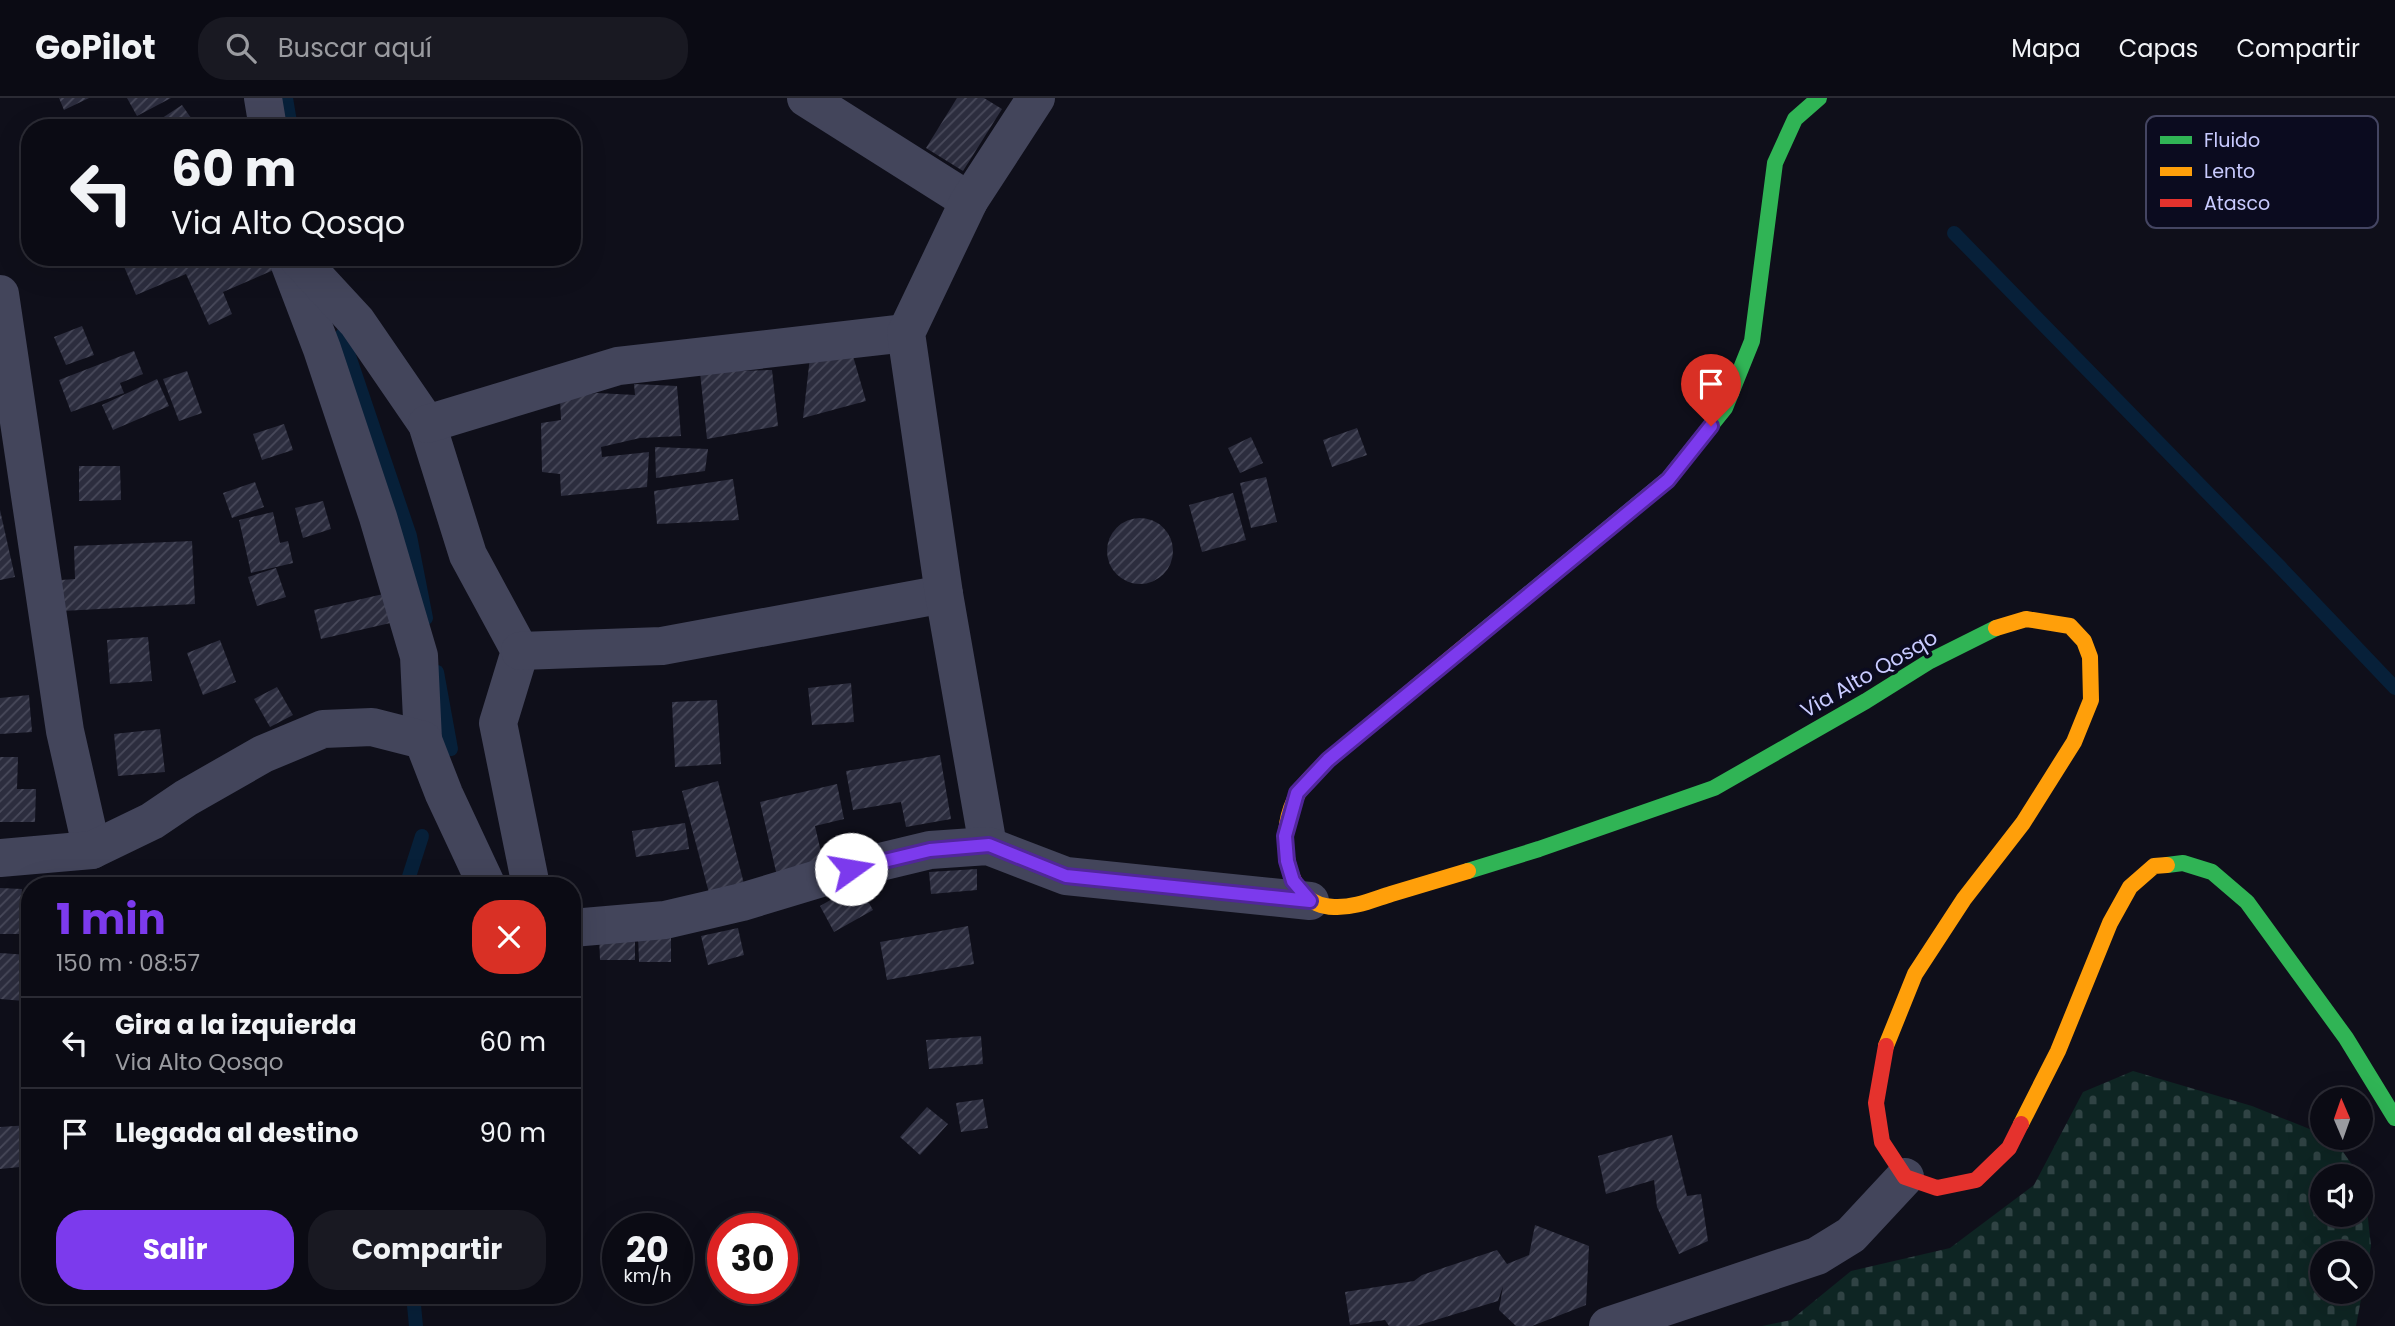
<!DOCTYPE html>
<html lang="es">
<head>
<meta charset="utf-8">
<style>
  body { margin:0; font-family:Poppins,sans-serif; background:#191922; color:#f1f3f6; height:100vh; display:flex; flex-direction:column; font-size:26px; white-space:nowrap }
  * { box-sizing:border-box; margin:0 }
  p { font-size:23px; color:#9a9ba0 }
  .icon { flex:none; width:38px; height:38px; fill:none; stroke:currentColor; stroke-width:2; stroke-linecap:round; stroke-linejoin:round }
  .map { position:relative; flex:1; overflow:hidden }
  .panel { position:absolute; left:21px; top:779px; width:560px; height:427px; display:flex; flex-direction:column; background:#0b0b14; border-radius:28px; box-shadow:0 7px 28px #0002,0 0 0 2px #2b2b34 }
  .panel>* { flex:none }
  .banner { position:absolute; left:21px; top:21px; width:560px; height:147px; border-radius:28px; box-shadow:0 7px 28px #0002,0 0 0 2px #2b2b34; background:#0b0b14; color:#f1f3f6; overflow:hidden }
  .needle { width:46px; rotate:358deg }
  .fabs { position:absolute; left:2310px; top:989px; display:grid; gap:14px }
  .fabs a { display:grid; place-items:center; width:63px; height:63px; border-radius:50%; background:#0b0b14; box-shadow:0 7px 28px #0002,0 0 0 2px #2b2b34; font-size:35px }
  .speed { position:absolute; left:602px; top:1115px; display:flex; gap:14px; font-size:35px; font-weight:700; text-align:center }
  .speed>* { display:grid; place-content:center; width:91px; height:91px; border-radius:50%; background:#0b0b14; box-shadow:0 7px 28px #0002,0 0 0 2px #2b2b34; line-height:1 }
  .speed small { font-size:18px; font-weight:400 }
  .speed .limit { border:10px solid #d22; background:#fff; color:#111 }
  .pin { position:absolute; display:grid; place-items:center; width:60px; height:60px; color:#fff; margin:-72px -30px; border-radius:50% 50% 50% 0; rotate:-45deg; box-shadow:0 0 7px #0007 }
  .pin .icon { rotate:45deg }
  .me { position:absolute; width:77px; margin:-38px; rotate:77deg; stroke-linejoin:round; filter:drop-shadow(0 0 5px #0008) }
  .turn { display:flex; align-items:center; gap:24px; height:147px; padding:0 35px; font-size:32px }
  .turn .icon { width:91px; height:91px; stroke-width:2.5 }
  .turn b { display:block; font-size:49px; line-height:60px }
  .round { display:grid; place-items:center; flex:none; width:74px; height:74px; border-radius:28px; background:#191922 }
  .head { display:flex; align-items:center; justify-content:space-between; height:119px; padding:0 35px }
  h1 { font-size:42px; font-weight:700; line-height:52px; color:#7c3aed }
  .cta { display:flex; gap:14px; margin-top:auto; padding:14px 35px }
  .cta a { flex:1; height:80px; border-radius:28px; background:#7c3aed; color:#fff; font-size:28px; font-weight:700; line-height:80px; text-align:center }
  .cta a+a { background:#191922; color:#f1f3f6 }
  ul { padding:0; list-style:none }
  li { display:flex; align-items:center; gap:21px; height:91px; padding:0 35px; border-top:2px solid #2b2b34 }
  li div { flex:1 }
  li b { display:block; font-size:26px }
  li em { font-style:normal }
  header { display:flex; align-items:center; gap:42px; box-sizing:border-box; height:98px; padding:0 35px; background:#0b0b14; border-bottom:2px solid #2b2b34 }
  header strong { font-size:33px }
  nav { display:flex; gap:38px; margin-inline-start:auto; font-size:24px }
  .search { width:490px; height:63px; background:#191922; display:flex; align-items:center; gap:18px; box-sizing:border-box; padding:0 24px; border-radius:28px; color:#9a9ba0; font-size:26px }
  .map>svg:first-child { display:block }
</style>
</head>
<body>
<header>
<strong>GoPilot</strong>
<div class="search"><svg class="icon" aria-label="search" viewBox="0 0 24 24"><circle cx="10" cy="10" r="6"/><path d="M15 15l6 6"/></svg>Buscar aquí</div>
<nav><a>Mapa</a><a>Capas</a><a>Compartir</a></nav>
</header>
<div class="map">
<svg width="2395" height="1228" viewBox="0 0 2395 1228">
  <defs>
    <pattern id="cemetery-stones" width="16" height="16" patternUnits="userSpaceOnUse" patternTransform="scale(1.75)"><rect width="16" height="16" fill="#0e2523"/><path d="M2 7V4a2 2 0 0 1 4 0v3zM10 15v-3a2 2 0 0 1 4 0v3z" fill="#304344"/></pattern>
    <pattern id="building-hatch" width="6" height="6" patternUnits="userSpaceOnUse" patternTransform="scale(1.75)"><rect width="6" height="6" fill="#2c2d3e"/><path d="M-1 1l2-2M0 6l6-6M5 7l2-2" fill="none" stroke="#494a5b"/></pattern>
  </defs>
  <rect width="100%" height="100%" fill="#0f0f1a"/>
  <path fill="url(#cemetery-stones)" fill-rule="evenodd" d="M 2133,973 L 2252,1008 L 2322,1036 L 2322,1040 L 2334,1041 L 2360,1078 L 2322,1078 L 2322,1116 L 2361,1116 L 2361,1079 L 2364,1085 L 2371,1148 L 2356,1228 L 1762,1228 L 1791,1222 L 1851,1173 L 1950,1150 L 2034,1087 L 2083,994 ZM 2322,1155 L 2361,1155 L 2361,1194 L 2322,1194 Z"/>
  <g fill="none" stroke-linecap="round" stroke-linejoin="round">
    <g stroke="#072039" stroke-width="14">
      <polyline points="286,0 291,30"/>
      <polyline points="1954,135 2280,469 2395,590"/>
      <polyline points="342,237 410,438 426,520"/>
      <polyline points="437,574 451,651"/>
      <polyline points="406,788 422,738"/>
      <polyline points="413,1197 416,1228"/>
    </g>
  </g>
  <g fill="url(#building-hatch)">
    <polygon points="59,0 89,0 64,12"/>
    <polygon points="127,0 171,0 137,18"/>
    <polygon points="957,0 984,0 1002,11 963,73 926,50"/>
    <polygon points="182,7 198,30 147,30"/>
    <polygon points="138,159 271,159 276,171 223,194 232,216 209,227 186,176 136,197 123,166"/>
    <polygon points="82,228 94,257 66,267 54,239"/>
    <polygon points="134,253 143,276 120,285 124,295 71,314 59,282"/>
    <polygon points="853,258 866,303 803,320 810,259"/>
    <polygon points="772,272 778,328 707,341 700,274"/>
    <polygon points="187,273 202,315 179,323 163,281"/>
    <polygon points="157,281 169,308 113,332 102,307"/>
    <polygon points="634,286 677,288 681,338 640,340 601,349 602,359 649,354 647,389 561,398 560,376 542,374 541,325 561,322 560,301 597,295 635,297"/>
    <polygon points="284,326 293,352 262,362 253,336"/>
    <polygon points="1357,330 1367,357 1332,369 1323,342"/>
    <polygon points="1251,339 1263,365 1240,375 1228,350"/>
    <polygon points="655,349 708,351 705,373 656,380"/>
    <polygon points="79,368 120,368 121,402 79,403"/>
    <polygon points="1266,379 1277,424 1251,430 1240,385"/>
    <polygon points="733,381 739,422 657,426 654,393"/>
    <polygon points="255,384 264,409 232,420 223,395"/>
    <polygon points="1233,395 1246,442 1202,454 1189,407"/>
    <polygon points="323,403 331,431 303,440 295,410"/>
    <polygon points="0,412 15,479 0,482"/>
    <polygon points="273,414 280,445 288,443 293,465 251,475 239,422"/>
    <circle cx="1140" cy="453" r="33"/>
    <polygon points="192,443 195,506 62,513 61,482 75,481 74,448"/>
    <polygon points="276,470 286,499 257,508 248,479"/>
    <polygon points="392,494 399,523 321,541 314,512"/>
    <polygon points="148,539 152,583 110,586 107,542"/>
    <polygon points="220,542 236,584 203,597 187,555"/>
    <polygon points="851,585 854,624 812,627 808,590"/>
    <polygon points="277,589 293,617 270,629 254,601"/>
    <polygon points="29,597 32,634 0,636 0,600"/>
    <polygon points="717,602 721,666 675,669 672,604"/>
    <polygon points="160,631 165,674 118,678 114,636"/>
    <polygon points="940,657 951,721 906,729 901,704 853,712 846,673"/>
    <polygon points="0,659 18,659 17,691 36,691 35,724 0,724"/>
    <polygon points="718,683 744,786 709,795 682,693"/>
    <polygon points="837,686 844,721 815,728 824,767 777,778 760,704"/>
    <polygon points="685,725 689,751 636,759 632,733"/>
    <polygon points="977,771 977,792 931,796 929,774"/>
    <polygon points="858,786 873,812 834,834 820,808"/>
    <polygon points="0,790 22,791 19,836 0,836"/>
    <polygon points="968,828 974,866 887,882 880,844"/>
    <polygon points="738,830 744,857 708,867 701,838"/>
    <polygon points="635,837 635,862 600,862 599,838"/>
    <polygon points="638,837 671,837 671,864 639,864"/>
    <polygon points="0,855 28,857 24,903 0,901"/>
    <polygon points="981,938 983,966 929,971 926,942"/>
    <polygon points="983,1001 988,1030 961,1034 956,1005"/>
    <polygon points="927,1009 948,1026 920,1057 900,1039"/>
    <polygon points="30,1027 30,1068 0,1071 0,1029"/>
    <polygon points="1672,1037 1687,1098 1701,1096 1708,1143 1679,1156 1657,1109 1654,1082 1606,1096 1598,1058"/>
    <polygon points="1535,1127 1589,1148 1586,1207 1532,1228 1516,1228 1499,1212 1503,1188 1498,1203 1416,1228 1389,1228 1385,1222 1350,1227 1345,1194 1414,1183 1422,1177 1497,1152 1507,1166 1529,1157"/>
  </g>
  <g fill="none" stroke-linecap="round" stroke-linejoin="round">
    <g stroke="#43455b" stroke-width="38">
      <polyline points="263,0 268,30"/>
      <polyline points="806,0 969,103"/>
      <polyline points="287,159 322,251 378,419 419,558 423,642"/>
      <polyline points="297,159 357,224 427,326 468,457 520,553 498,625 531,788"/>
      <polyline points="0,196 65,633 92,752"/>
      <polyline points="427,326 618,268 906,235"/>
      <polyline points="520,553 662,548 944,496"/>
      <polyline points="988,748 944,496 906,235 969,103 1036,0"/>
      <polyline points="0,760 92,752 152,723 186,700 263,656 323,631 372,629 423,642 444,696 487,788"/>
      <polyline points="572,830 665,822 742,804 851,771 930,752 988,748 1066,778 1310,803"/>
      <polyline points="1608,1228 1817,1158 1851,1137 1905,1079"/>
    </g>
    <g stroke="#30b455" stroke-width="16">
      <polyline points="1476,539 1668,381 1725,310 1752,243 1775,65 1795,21 1819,0"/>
      <polyline points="2167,767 2183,765 2212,774 2247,804 2346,940 2395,1020"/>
      <polyline points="1468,773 1539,751 1714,690 1866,603 1930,563 1996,530"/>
    </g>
    <g stroke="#ff9f0a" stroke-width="16">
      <path d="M 1468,773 C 1442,781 1417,788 1391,796 C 1372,802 1354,810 1334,809 C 1284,807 1277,739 1294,703 C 1302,686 1315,675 1328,662 L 1476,539"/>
      <polyline points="1886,948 1915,876 1964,801 2023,725 2074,644 2091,602 2090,559 2084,543 2070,528 2026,521 1996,530"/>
      <polyline points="2021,1026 2058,953 2110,825 2130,789 2154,768 2167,767"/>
    </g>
    <polyline stroke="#e5322d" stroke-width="16" points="1886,948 1876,1005 1882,1044 1905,1079 1937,1090 1976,1082 2009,1050 2021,1026"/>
  </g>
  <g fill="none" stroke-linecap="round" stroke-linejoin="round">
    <defs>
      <polyline id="route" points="851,771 930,752 989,747 1066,778 1310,803 1293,783 1287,763 1285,738 1297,695 1328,662 1668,382 1711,328"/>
    </defs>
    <use href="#route" stroke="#51269a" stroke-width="18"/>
    <use href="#route" stroke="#7c3aed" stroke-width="12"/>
  </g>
  <g text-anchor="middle" stroke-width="7" stroke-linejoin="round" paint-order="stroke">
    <g font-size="21" fill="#c9cbff" stroke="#0b0b1f">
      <text transform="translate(1869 576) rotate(-30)" y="7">Via Alto Qosqo</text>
    </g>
  </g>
  <rect x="2146" y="18" width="232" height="112" rx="10" fill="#0b0b1f" stroke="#444562" stroke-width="2"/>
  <rect x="2160" y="38" width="32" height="8" fill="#30b455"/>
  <rect x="2160" y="69" width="32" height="9" fill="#ff9f0a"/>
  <rect x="2160" y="101" width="32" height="8" fill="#e5322d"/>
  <g font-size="19" fill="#c9cbff">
    <text x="2204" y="49">Fluido</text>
    <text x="2204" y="80">Lento</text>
    <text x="2204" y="112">Atasco</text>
  </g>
</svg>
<div class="fabs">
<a><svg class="needle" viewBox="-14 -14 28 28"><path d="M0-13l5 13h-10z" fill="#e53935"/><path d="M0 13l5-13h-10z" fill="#9a9ba0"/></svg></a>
<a><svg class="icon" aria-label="sound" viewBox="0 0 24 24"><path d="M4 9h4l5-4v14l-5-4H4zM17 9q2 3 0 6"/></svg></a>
<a><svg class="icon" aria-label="search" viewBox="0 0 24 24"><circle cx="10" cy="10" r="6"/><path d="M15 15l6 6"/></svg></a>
</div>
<div class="speed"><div>20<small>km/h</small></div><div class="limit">30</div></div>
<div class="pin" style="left:1711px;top:328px;background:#d93025"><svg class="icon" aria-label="arrive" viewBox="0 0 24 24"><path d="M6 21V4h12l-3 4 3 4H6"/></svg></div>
<svg class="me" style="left:851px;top:771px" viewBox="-20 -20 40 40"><circle r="19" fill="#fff"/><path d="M0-13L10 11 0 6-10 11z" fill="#7c3aed"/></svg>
<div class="banner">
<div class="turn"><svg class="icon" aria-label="left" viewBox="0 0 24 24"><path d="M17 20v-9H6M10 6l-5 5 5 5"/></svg><div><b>60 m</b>Via Alto Qosqo</div></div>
</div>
<section class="panel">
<div class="head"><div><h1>1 min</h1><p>150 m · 08:57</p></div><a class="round" style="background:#d93025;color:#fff"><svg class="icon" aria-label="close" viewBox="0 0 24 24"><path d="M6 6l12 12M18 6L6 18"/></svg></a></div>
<ul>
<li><svg class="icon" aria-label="left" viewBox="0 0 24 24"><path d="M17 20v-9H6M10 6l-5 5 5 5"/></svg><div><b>Gira a la izquierda</b><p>Via Alto Qosqo</p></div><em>60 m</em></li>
<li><svg class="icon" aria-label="arrive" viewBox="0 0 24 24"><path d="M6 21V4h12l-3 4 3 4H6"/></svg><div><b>Llegada al destino</b></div><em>90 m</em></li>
</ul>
<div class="cta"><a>Salir</a><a>Compartir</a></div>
</section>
</div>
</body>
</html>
